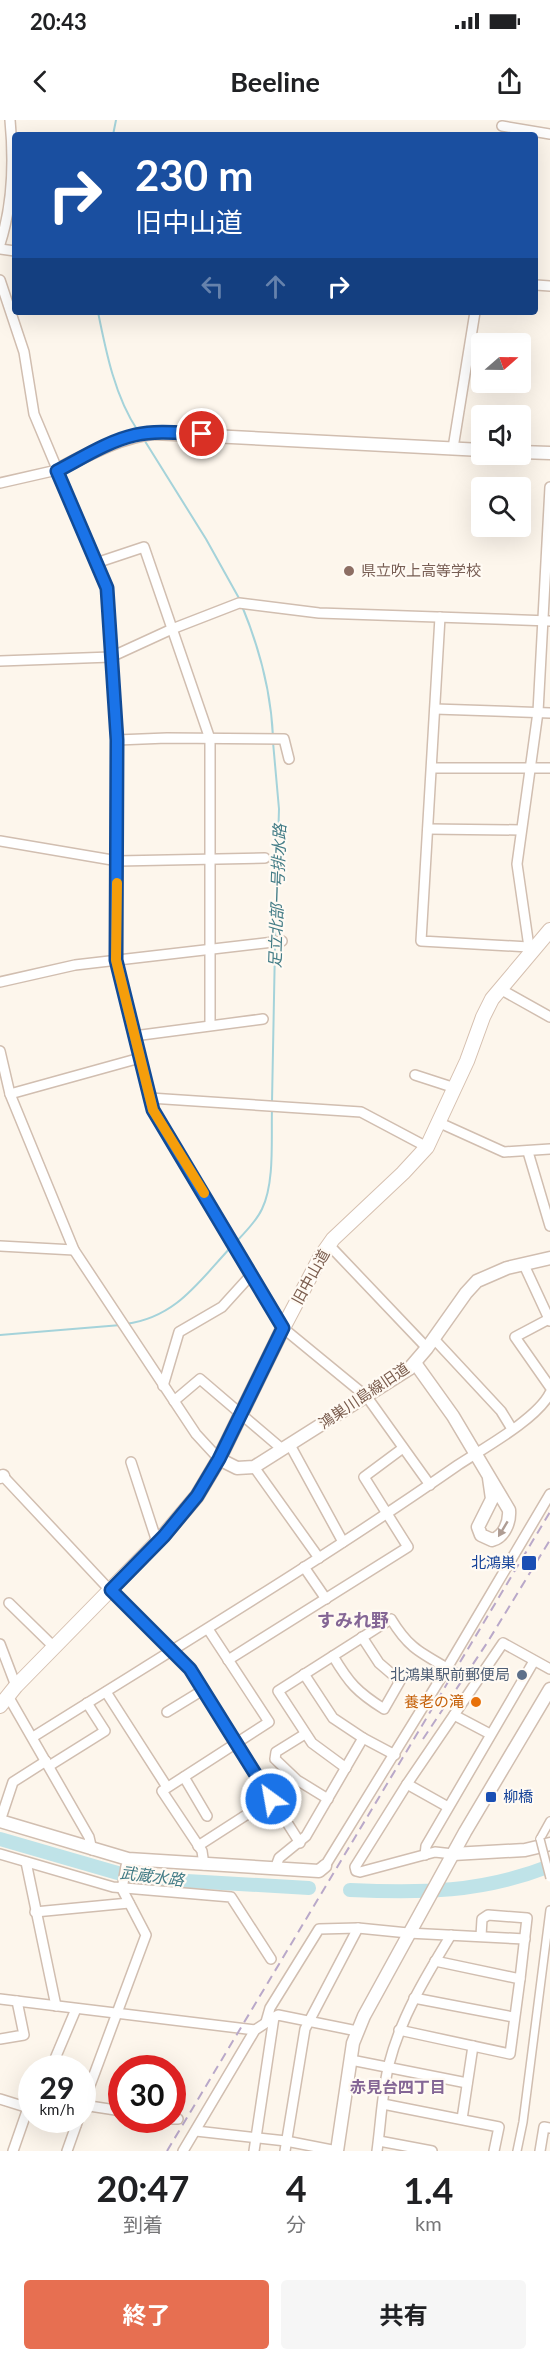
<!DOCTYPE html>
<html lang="ja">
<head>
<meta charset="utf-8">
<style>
  body { margin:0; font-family:Lato,"Noto Sans JP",sans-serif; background:#f6f6f6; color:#202124; height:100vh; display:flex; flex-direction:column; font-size:22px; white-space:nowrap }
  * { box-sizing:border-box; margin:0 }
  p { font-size:20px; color:#757577 }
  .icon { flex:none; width:33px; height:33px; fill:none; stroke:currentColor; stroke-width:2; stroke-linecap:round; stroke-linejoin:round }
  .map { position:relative; height:2031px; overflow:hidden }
  .drawer { display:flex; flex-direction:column; background:#fff; flex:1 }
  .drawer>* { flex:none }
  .top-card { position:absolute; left:12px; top:12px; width:526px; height:183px; border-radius:6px; box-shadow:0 6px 24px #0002; background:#1a4fa0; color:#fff; overflow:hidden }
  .needle { width:39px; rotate:70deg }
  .buttons { position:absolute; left:471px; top:213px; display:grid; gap:12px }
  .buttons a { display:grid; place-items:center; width:60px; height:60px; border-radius:6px; background:#fff; box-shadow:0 6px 24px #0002; font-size:30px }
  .speed { position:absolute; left:18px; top:1935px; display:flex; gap:12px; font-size:30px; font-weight:700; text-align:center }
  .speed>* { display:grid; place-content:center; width:78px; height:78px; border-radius:50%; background:#fff; box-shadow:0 6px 24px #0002; line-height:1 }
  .speed small { font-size:15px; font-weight:400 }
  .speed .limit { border:9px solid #d22; background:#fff; color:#111 }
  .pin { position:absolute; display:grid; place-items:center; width:51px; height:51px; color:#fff; margin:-26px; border:3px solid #fff; border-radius:50%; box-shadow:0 2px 6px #0007 }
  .me { position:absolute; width:66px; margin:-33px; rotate:328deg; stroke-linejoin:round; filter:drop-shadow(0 0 4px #0008) }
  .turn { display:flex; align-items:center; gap:21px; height:126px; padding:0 24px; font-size:27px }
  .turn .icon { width:78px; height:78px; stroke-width:2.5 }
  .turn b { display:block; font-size:42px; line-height:51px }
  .lanes { display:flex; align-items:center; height:57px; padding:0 24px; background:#0003; justify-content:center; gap:30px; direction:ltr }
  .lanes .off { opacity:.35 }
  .eta { display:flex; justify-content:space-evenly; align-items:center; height:102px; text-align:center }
  .eta b { font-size:36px; font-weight:700; line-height:42px }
  .primary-button { display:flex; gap:12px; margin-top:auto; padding:12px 24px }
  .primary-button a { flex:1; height:69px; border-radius:6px; background:#e76f51; color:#fff; font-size:24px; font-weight:700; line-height:69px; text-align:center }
  .primary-button a+a { background:#f6f6f6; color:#202124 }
  .status { display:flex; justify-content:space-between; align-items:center; height:42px; padding:0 30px; background:#fff; direction:ltr }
  .status svg { height:16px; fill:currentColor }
  header { display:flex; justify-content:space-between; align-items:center; height:78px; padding:0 24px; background:#fff; font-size:27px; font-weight:700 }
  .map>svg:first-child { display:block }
</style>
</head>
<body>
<div class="status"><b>20:43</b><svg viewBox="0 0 49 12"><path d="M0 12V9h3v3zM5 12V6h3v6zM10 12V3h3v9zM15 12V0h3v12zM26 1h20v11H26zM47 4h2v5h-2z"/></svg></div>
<header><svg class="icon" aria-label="back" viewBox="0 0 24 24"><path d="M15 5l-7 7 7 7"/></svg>Beeline<svg class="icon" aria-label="share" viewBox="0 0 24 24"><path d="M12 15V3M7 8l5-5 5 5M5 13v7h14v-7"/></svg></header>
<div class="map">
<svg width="550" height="2031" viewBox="0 0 550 2031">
  <rect width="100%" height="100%" fill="#fdf6ec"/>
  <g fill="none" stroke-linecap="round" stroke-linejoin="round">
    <g stroke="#a5d3da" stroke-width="2">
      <polyline points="113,15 116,0"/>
      <path d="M 98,192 C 106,232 115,277 138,311"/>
      <polyline points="143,318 206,419 240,480"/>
      <path d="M 242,486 C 259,527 271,572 273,617"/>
      <polyline points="273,622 279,689 275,820"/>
      <polyline points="272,982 275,826"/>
      <path d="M 236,1122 C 245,1112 256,1102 262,1089 C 275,1062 271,1018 272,988"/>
      <path d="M 126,1204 C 177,1197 199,1161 232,1126"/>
      <polyline points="0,1215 121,1205"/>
    </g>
    <g stroke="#bfe3e8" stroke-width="14">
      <polyline points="0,1719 135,1758 309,1768"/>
      <path d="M 350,1770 C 422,1773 481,1773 550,1746"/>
    </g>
    <defs>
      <g id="pedestrian">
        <polyline points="540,1719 550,1701"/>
        <polyline points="517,2031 523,2002 550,1790"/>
      </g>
      <g id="minor">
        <polyline points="502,6 550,14"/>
        <path d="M 0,124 C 13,84 14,42 10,0"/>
        <polyline points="0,129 15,131"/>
        <polyline points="0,160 24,232 34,294 107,468 117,620 116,840 153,990 283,1208 367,1277 430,1365"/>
        <polyline points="536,165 550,166"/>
        <polyline points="453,328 475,192"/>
        <polyline points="0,363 57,350"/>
        <polyline points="96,443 144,427 210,619 210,905"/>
        <polyline points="440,497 421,821 529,827"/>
        <polyline points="0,541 111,537 172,509 239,483 319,493 550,501"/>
        <polyline points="435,589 550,593"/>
        <polyline points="117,620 167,618 284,619 289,639"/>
        <polyline points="432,648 550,648"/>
        <polyline points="428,709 521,710"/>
        <polyline points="0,721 118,741 265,738"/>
        <polyline points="533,830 529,827 517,744 538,592 550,367"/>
        <polyline points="0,862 75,845 282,821"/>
        <polyline points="500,869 550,897"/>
        <polyline points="134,916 263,899"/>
        <polyline points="0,931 10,974 74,1130 196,1314 219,1339"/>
        <polyline points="415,955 455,968"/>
        <polyline points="10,974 140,938"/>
        <polyline points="150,978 361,992 427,1027"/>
        <polyline points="440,1003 504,1032 550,1029"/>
        <polyline points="528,1032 550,1106"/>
        <polyline points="329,1125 427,1228"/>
        <polyline points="0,1126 74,1130"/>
        <polyline points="524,1145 550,1201"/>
        <polyline points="549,1199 515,1217 550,1267"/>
        <polyline points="434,1219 501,1291 512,1309"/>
        <polyline points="163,1266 179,1212 222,1187 251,1155"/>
        <polyline points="174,1281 200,1259 282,1329"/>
        <polyline points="290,1325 343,1422"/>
        <polyline points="131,1342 157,1422"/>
        <polyline points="254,1347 319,1438"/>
        <polyline points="3,1356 107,1467 190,1549 300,1723"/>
        <polyline points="304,1447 326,1479"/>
        <polyline points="9,1483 54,1527"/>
        <polyline points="0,1524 16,1566"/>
        <path d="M 333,1536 C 349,1563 357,1572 384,1589 L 400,1561 L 379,1543 L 362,1517"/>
        <polyline points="228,1540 408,1427 364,1357 403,1328"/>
        <polyline points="304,1554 333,1598 363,1618 395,1635"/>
        <polyline points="106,1572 167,1667"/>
        <polyline points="8,1576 89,1717 92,1730"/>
        <polyline points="167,1592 203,1570"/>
        <polyline points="454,1595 490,1614"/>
        <polyline points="305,1614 276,1632 275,1639 297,1660 328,1679"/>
        <path d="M 33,1617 C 175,1528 320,1441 458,1345 C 484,1328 537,1299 550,1273"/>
        <polyline points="49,1646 105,1611 87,1583"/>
        <path d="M 346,1648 L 312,1623 L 278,1571 L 391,1499 C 408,1527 419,1532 447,1548"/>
        <polyline points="184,1657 207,1696"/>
        <polyline points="407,1664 448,1687"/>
        <polyline points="0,1701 13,1662 46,1641"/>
        <polyline points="198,1726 271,1679"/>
        <polyline points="0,1734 113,1767 231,1777 271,1839"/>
        <polyline points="453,1734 435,1732 360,1752 356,1751 355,1747 407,1664 503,1523 550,1549"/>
        <polyline points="425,1735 426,1726 534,1541"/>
        <polyline points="26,1742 56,1886"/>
        <polyline points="204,1745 202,1731 162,1671 269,1602 208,1509"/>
        <polyline points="325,1746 447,1548 550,1374"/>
        <polyline points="275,1749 279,1738 306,1716 363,1618"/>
        <polyline points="35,1792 129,1783"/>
        <polyline points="481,1816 482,1799 488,1795 527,1798 520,1859"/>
        <polyline points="414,1878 513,1897"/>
        <polyline points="0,1879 255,1910"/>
        <polyline points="266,1902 270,1888 319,1809 358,1808 408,1813 525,1819"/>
        <polyline points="399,1910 510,1934 520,1859 435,1841"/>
        <polyline points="0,1919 24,1915 17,1881"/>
        <polyline points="351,1940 467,1963"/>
        <polyline points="54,1941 76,1889"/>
        <polyline points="0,1979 32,1989"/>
        <polyline points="383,1984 499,2007 494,2031"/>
        <polyline points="83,1985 122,1991"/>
        <polyline points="82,1987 146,1815 122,1769 126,1746"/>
        <polyline points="172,1999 178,1999"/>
        <polyline points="462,1999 473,1926"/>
        <polyline points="61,2000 76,2005"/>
        <polyline points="196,2011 286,2021 337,2031"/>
        <polyline points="379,2021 432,2031"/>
        <polyline points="13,2031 28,1988"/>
        <polyline points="67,2031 78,2000"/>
        <polyline points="183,2031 255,1910 278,1895 357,1911"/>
        <polyline points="254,2031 274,1897"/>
        <polyline points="285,2031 305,1909 358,1808"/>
        <path d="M 377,2031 C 381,2002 382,1972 389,1944 C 401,1897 426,1856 451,1815"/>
        <polyline points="540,2031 544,2007 550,2008"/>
      </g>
      <g id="tertiary">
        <polyline points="520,332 550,333"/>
        <path d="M 57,350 C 87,335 118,317 153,313 L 482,330"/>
        <path d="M 415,1243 L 453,1296 L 509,1390 C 510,1402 504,1417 492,1420 L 481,1415 L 478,1407 L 492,1379 L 489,1358"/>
        <polyline points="219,1339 237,1348 254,1347 409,1249 427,1228 466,1173 477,1161 507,1148 550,1138"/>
        <polyline points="0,1357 3,1356"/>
        <polyline points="0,1701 128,1739 319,1751 325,1746"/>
        <polyline points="453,1734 525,1730 550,1724"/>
        <polyline points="337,2031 353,1923 364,1896 465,1712 550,1569"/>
      </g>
      <polyline id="secondary" points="0,1586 16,1566 164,1415 197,1376 219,1339 283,1208 321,1136 333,1119 403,1053 427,1027 467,941 483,897 492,879 550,810"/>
    </defs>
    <use href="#pedestrian" stroke="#d1beb0" stroke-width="10"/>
    <use href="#minor" stroke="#d1beb0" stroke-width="12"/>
    <use href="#tertiary" stroke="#d1beb0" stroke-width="15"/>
    <use href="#secondary" stroke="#d6c0b0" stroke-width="16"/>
    <use href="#pedestrian" stroke="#fff" stroke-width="7"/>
    <use href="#minor" stroke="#fff" stroke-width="9"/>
    <use href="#tertiary" stroke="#fff" stroke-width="12"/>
    <use href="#secondary" stroke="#fff" stroke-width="14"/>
    <g stroke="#b9a8c9" stroke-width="2" stroke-dasharray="9 6" stroke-linecap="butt">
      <polyline points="423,1619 487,1523 550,1420"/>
      <polyline points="167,2031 550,1392"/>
    </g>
    <defs>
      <polyline id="pedestrian-bridge" points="540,1719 550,1758"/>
    </defs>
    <use href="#pedestrian-bridge" stroke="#d1beb0" stroke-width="10" stroke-linecap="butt"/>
    <use href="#pedestrian-bridge" stroke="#fff" stroke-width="7"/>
  </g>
  <defs><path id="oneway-solid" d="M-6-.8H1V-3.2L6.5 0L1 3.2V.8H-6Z" transform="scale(1.5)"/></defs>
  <use fill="#af9d94" href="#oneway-solid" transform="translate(503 1409) rotate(121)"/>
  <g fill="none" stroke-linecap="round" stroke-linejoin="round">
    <defs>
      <path id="route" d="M 202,314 C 180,313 157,310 135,315 C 108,321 82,338 57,351 L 107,468 L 117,620 L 116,840 L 150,978 L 153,990 L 283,1208 L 219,1339 L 197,1376 L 164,1416 L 111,1470 L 190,1549 L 271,1679"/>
    </defs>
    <use href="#route" stroke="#114b97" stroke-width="15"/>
    <use href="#route" stroke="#1a73e8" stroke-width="10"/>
    <polyline stroke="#f59e0b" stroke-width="10" points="117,763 116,840 153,990 204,1073"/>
  </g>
  <circle fill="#8d6e63" stroke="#fffaf3" stroke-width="2" cx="349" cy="451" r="6"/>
  <g fill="#1a4fb4" stroke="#fffaf3" stroke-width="2">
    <rect x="521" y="1435" width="16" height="16" rx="3"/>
    <rect x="485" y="1671" width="12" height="12" rx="3"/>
  </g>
  <circle fill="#5c6f8a" stroke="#fffaf3" stroke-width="2" cx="522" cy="1555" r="6"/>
  <circle fill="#e8710a" stroke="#fffaf3" stroke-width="2" cx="476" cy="1582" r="6"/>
  <g text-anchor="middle" stroke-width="4.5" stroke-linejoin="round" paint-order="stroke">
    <g font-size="15" fill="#785e54" stroke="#fffaf3" text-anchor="start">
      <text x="361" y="456">県立吹上高等学校</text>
    </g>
    <g font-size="15" fill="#7a5c4d" stroke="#fffaf3">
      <text transform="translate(311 1157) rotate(-61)" y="5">旧中山道</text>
      <text transform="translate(364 1276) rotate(-34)" y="5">鴻巣川島線旧道</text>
    </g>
    <g font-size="15" fill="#164399" stroke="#fffaf3" text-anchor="end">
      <text x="516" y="1448">北鴻巣</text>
      <text x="503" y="1682" text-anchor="start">柳橋</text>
    </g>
    <g font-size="15" fill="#4e5e75" stroke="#fffaf3" text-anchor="end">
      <text x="510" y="1560">北鴻巣駅前郵便局</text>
    </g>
    <g font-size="15" fill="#c56008" stroke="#fffaf3" text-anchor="end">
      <text x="464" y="1587">養老の滝</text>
    </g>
    <g font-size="16" font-style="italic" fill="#437c86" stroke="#fffaf3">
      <text transform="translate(277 776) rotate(-88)" y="6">足立北部一号排水路</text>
      <text transform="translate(152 1756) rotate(7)" y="6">武蔵水路</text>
    </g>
    <g font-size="16" font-weight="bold" fill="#846695" stroke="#fffaf3">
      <text x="398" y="1973">赤見台四丁目</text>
    </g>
    <g font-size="18" font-weight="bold" fill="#846695" stroke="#fffaf3">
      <text x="353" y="1507">すみれ野</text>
    </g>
  </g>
</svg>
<div class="buttons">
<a><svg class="needle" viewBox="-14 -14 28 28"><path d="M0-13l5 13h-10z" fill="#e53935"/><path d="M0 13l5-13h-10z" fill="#757577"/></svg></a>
<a><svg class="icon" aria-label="sound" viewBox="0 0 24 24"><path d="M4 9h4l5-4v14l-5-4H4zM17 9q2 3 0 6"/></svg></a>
<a><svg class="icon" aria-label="search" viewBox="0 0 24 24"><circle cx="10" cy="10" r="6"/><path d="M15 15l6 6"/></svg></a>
</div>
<div class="speed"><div>29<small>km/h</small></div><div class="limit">30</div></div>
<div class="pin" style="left:202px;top:314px;background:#d93025"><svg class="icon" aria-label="arrive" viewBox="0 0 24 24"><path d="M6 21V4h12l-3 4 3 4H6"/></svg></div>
<svg class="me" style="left:271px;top:1679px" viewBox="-20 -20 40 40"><circle r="17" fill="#1a73e8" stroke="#fff" stroke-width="3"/><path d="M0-11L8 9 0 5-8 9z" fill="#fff"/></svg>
<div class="top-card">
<div class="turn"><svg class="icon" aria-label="right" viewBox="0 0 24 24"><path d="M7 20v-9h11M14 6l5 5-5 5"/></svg><div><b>230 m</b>旧中山道</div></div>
<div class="lanes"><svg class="icon off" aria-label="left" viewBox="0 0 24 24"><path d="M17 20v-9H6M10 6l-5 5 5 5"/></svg><svg class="icon off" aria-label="ahead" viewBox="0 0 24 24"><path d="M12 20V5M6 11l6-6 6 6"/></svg><svg class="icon" aria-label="right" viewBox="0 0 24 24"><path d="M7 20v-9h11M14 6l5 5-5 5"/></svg></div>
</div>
</div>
<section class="drawer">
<div class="eta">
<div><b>20:47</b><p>到着</p></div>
<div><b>4</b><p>分</p></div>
<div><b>1.4</b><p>km</p></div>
</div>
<div class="primary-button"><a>終了</a><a>共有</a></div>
</section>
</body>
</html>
